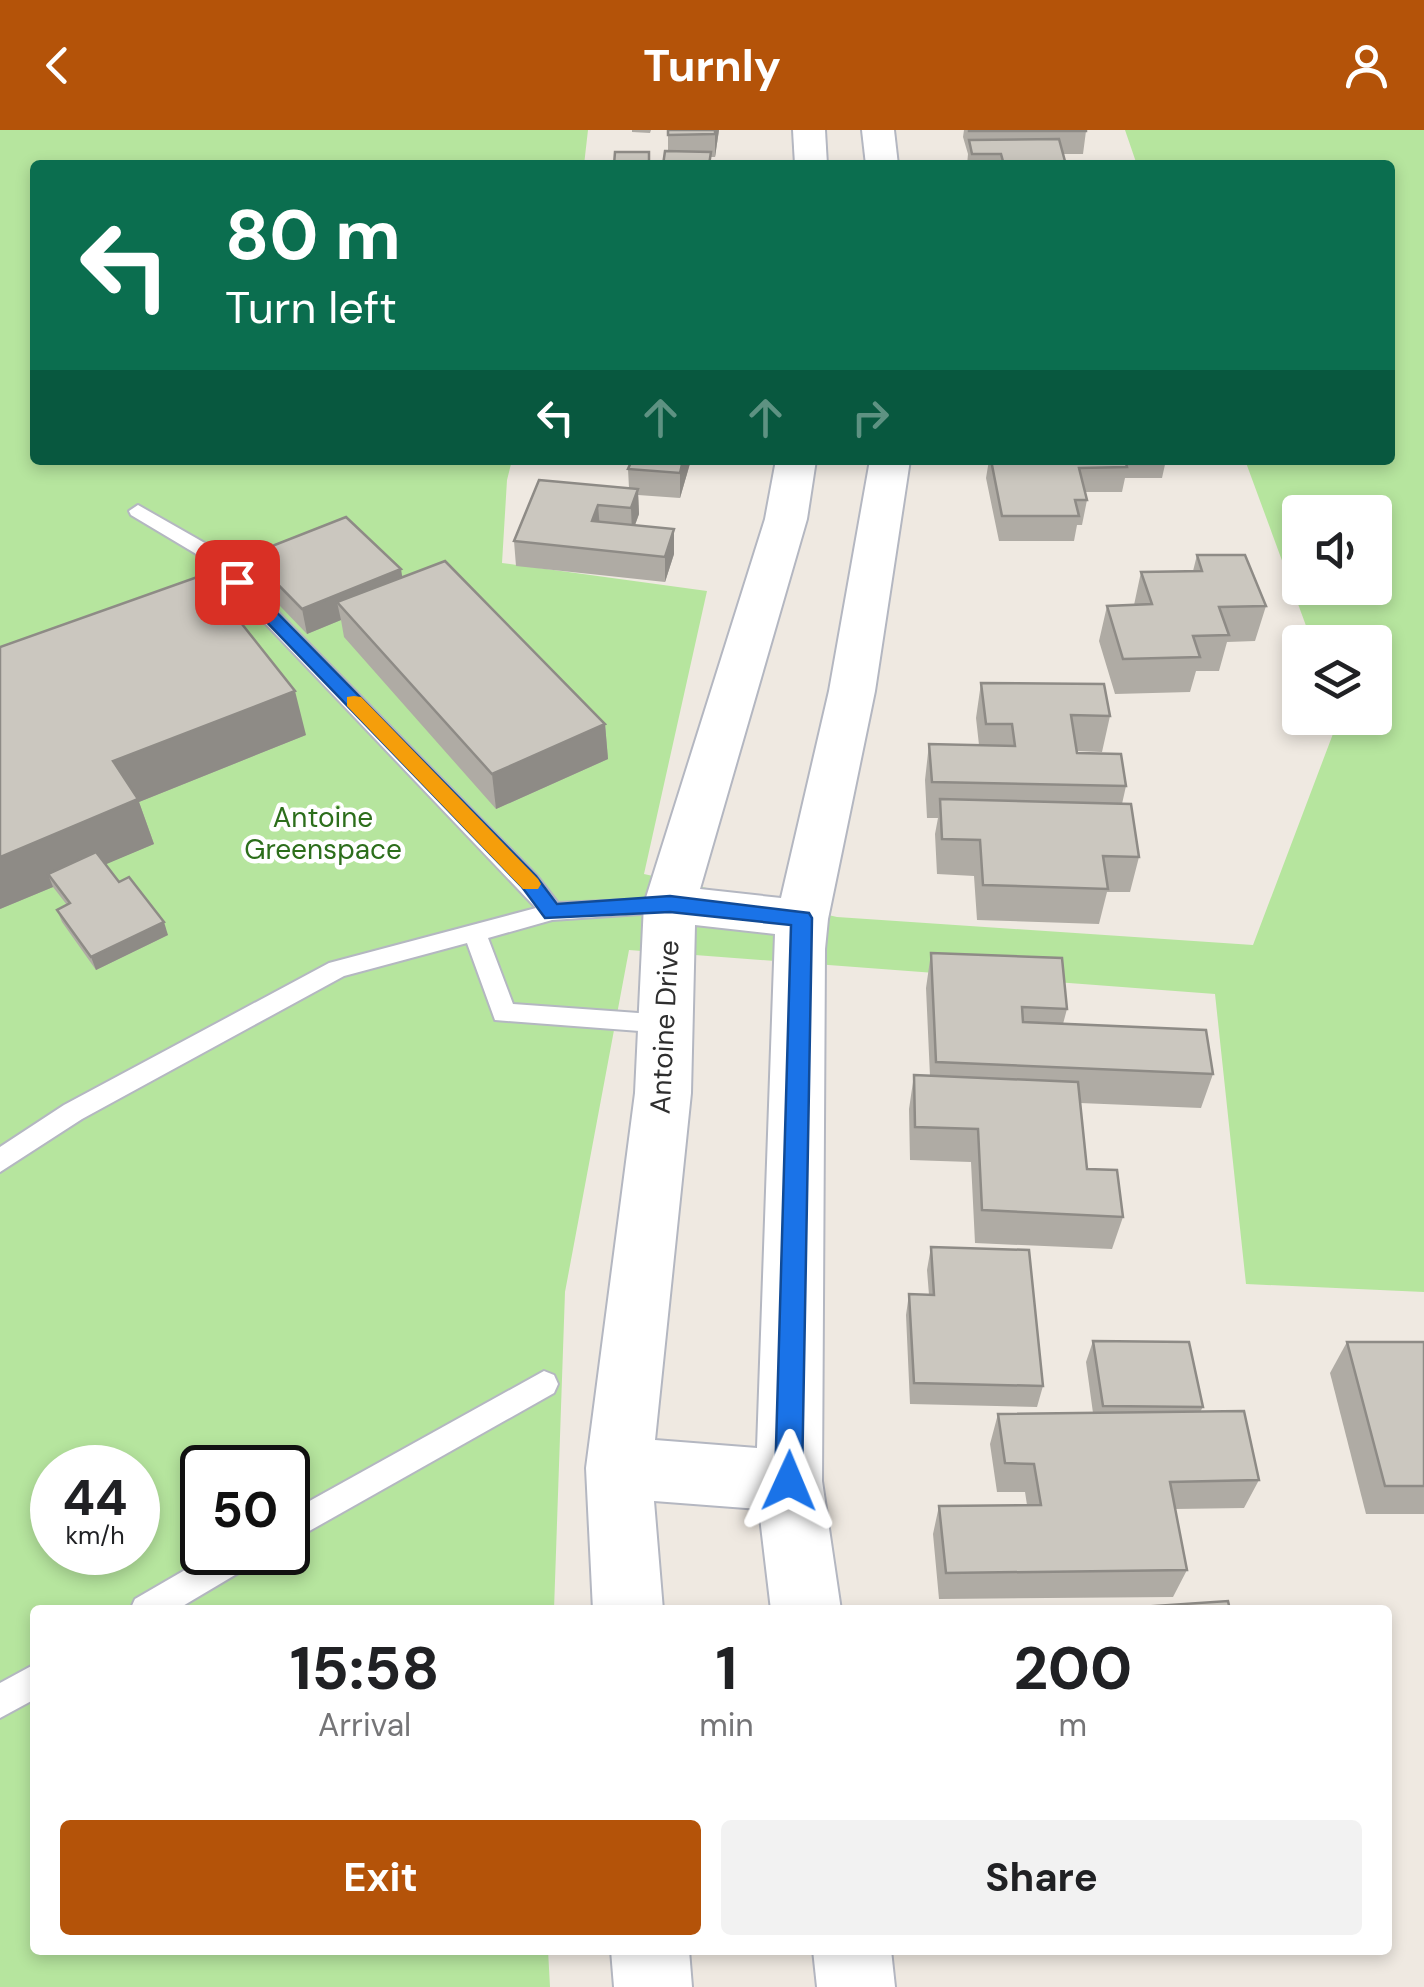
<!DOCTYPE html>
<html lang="en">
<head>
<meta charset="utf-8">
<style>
  body { margin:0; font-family:"DM Sans",sans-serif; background:#f2f2f2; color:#202124; height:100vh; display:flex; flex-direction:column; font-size:38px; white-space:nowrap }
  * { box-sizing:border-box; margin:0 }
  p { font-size:32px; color:#757577 }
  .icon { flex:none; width:55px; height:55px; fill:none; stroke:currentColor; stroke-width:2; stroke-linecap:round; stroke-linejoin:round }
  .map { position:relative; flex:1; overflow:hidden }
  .drawer { position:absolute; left:30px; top:1475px; width:1362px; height:350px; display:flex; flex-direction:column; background:#fff; border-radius:10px; box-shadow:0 5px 15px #0003 }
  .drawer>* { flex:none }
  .hud { position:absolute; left:30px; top:30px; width:1365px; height:305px; border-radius:10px; box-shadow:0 5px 15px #0003; background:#0b6e4f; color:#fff; overflow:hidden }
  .fabs { position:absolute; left:1282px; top:365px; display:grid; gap:20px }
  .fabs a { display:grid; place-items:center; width:110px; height:110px; border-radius:10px; background:#fff; box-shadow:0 5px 15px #0003; font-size:50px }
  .speed { position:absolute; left:30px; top:1315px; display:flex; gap:20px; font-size:50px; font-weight:700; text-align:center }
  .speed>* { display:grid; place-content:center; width:130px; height:130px; border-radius:50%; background:#fff; box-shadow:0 5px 15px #0003; line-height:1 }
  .speed small { font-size:25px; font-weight:400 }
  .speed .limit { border:5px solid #111; border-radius:15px; background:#fff; color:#111 }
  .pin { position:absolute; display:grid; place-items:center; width:85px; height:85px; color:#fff; margin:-42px; border-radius:20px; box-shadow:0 5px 15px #0006 }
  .me { position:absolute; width:110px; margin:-55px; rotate:1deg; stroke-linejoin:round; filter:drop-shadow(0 0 8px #0008) }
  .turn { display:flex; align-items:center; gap:35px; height:210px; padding:0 30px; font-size:45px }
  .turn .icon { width:130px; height:130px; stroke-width:2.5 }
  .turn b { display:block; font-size:70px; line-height:85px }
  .lanes { display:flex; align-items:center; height:95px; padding:0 30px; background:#0003; justify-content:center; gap:50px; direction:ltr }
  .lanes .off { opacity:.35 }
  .eta { display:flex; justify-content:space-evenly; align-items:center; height:170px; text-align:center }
  .eta b { font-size:60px; font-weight:700; line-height:70px }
  .cta { display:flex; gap:20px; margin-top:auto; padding:20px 30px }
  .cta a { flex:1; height:115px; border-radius:10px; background:#b45309; color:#fff; font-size:40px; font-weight:700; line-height:115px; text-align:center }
  .cta a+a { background:#f2f2f2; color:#202124 }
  header { display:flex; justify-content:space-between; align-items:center; height:130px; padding:0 30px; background:#b45309; color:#fff; font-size:45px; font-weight:700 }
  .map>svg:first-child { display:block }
</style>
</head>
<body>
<header><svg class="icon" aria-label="back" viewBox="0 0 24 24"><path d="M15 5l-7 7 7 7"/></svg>Turnly<svg class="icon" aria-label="person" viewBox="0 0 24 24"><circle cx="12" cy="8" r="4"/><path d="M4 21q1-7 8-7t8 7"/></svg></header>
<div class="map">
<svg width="1424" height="1857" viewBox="0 0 1424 1857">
  <rect width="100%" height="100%" fill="#efe9e1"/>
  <path fill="#b6e59e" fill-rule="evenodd" d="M 0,0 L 588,0 L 584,35 L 35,35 L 35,330 L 512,330 L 507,350 L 502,433 L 707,461 L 644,744 L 837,787 L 1253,815 L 1339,588 L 1375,588 L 1375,512 L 1312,512 L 1245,330 L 1390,330 L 1390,35 L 1137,35 L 1125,0 L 1424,0 L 1424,1162 L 1246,1154 L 1215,864 L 629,820 L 565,1162 L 554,1480 L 35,1480 L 35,1820 L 548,1820 L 550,1857 L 0,1857 ZM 1300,382 L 1375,382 L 1375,458 L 1300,458 ZM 52,1338 L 138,1338 L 138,1422 L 52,1422 ZM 202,1338 L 288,1338 L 288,1422 L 202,1422 Z"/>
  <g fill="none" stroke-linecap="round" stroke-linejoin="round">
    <defs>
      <g id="lane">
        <polygon points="138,375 217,420 537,746 558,773 678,768 682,774 670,782 552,790 488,808 513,874 666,885 675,887 678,894 675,901 666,903 495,890 467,813 344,846 82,989 0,1042 0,1017 64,975 329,833 536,778 203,428 131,385 129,381"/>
        <polygon points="544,1241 554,1245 558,1254 554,1263 288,1413 288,1383"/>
        <polygon points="216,1422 261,1422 257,1432 176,1480 130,1480 135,1469"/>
        <polygon points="35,1534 35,1569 0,1588 0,1553"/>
      </g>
      <g id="secondary">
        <polygon points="793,0 825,0 827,35 795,35"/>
        <polygon points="862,0 894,0 898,35 866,35"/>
        <path d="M 776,330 L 816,330 L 807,389 L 700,759 L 781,768 L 829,561 L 870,330 L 910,330 L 875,561 L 828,789 L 825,819 L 822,1351 L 841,1480 L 771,1480 L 759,1379 L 654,1371 L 663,1480 L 593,1480 L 586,1338 L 635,963 L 644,774 L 765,389 ZM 695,795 L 775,804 L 757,1318 L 655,1310 L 691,963 Z"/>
        <polygon points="611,1820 689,1820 692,1857 614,1857"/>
        <polygon points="813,1820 891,1820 895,1857 817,1857"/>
      </g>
    </defs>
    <use href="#lane" stroke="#b4b7c1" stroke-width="4"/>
    <use href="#secondary" stroke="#b4b7c1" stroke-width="4"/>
    <use href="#lane" fill="#fff" fill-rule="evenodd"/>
    <use href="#secondary" fill="#fff" fill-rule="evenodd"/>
  </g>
  <g fill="#afaba4">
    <polygon points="632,0 651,0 650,3 632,2"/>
    <polygon points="668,0 719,0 715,27 711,27 711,35 668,21"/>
    <polygon points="964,0 1086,0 1086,1 1083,24 1063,24 1066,35 967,35 968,24 963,7"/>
    <polygon points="691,330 680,368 638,365 639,384 635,395 674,399 674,424 665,452 516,436 514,411 629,358 628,339"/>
    <polygon points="989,330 1166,330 1162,348 1125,348 1122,362 1085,362 1087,370 1082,395 1077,395 1074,411 999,411 986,348"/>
    <polygon points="249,425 402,447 605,594 608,629 496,679 344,507 341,490 307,504 255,450"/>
    <polygon points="1197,425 1266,476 1255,511 1227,512 1219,541 1196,541 1190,562 1115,564 1099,511 1107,476 1134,475 1141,442 1193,441"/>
    <polygon points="0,517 306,605 139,672 154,714 105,734 119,752 168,805 96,840 62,792 57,780 67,775 53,757 0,779"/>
    <polygon points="981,553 1110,586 1102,622 1076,621 1077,623 1126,656 1122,674 1139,727 1130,762 1107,762 1099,794 977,790 974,746 937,744 935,704 938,688 927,688 925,650 929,614 979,615 976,588"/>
    <polygon points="931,823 1067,879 1063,894 1213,944 1201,978 1080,973 1087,1039 1123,1087 1112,1119 975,1113 971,1032 910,1030 909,979 914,945 930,946 926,858"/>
    <polygon points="931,1117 1043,1256 1037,1277 910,1274 906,1185 909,1164 929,1165 927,1140"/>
    <polygon points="1093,1211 1203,1277 1200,1282 1259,1350 1244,1378 1175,1379 1187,1440 1173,1467 939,1469 933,1404 939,1376 1027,1375 1025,1362 997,1362 990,1314 998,1284 1093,1283 1086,1232"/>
    <polygon points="1347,1212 1424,1212 1424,1384 1366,1384 1330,1243"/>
  </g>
  <g fill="#8e8b86">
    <polygon points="715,0 719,0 715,27"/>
    <polygon points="683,330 691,330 680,368 680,343"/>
    <polygon points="638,359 639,384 632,403 631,378"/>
    <polygon points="598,375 600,399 592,391"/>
    <polygon points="674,399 674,424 665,452 665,427"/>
    <polygon points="401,439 405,464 337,472 341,490 307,504 302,479"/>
    <polygon points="295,561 306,605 139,672 154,714 57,755 48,744 53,757 0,779 0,727 113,631"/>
    <polygon points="605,594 608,629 496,679 492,644"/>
    <polygon points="164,792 168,805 96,840 91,827"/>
  </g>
  <g fill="#cbc7bf" stroke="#8e8b86" stroke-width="2.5">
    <polygon points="668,0 715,0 715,4 668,5"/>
    <rect x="969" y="0" width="117" height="1"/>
    <polygon points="1059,9 1066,35 1004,35 1001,24 972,24 969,10"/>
    <polygon points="665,21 711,22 709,35 663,35"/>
    <polygon points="615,22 649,22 649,35 614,35"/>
    <polygon points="632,330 683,330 680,343 628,339"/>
    <polygon points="991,330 1125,330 1127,337 1079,338 1087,370 1075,370 1079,386 1002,386"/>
    <polygon points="539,350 638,359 631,378 598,375 592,391 674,399 665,427 514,411"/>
    <polygon points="346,387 401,439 302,479 249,425"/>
    <polygon points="1197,425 1245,425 1266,476 1219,477 1229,505 1193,506 1200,527 1123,529 1107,476 1152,474 1141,442 1202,441"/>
    <polygon points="445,431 605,594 492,644 337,472"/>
    <polygon points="203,445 295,561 113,631 138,669 0,727 0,517"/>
    <polygon points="981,553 1104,554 1110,586 1071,585 1077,623 1121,624 1126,656 932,652 929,614 1015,616 1012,594 986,594"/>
    <polygon points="940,669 1131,674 1139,727 1103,726 1108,759 983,755 980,710 942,709"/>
    <polygon points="96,722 119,752 129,747 164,792 91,827 57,780 70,773 48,744"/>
    <polygon points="931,823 1062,828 1067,879 1022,877 1023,892 1206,900 1213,944 936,932"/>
    <polygon points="914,945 1078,952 1087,1039 1117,1040 1123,1087 982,1080 978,999 915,997"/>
    <polygon points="931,1117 1029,1120 1043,1256 914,1253 909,1164 934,1165"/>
    <polygon points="1093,1211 1189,1212 1203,1277 1103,1276"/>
    <polygon points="1347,1212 1424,1212 1424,1356 1385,1356"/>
    <polygon points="1244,1281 1259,1350 1170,1352 1187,1440 946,1443 939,1376 1041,1375 1034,1334 1005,1333 998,1284"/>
    <polygon points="1228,1471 1230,1480 1095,1480"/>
  </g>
  <polygon fill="#1a73e8" stroke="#114b97" stroke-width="2.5" points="237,446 243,448 536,746 557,774 670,766 809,783 812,788 802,1351 798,1360 789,1364 779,1360 775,1351 791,795 670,782 545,788 522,757 231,455 231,448"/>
  <polygon fill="#f59e0b" points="354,566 361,567 538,749 541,754 538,759 523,759 347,576 347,567"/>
  <g text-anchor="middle" stroke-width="9" stroke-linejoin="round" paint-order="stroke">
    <g font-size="28" fill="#2c6e1b" stroke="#fff">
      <text x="323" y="697">Antoine<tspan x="323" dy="32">Greenspace</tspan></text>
    </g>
    <g font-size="28" fill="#2e2e2e" stroke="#fff">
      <text transform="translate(664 897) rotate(-87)" y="10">Antoine Drive</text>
    </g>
  </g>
</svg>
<div class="fabs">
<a><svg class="icon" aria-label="sound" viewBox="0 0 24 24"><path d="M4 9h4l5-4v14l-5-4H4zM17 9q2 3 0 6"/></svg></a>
<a><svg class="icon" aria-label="layers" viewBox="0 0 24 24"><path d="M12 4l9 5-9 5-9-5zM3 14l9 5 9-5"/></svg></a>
</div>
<div class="speed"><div>44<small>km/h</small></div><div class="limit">50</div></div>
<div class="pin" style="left:237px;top:452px;background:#d93025"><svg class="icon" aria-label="arrive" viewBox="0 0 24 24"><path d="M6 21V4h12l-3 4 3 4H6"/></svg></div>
<svg class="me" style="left:789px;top:1351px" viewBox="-20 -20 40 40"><path d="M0-17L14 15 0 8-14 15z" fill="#1a73e8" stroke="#fff" stroke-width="4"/></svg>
<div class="hud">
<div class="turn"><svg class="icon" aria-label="left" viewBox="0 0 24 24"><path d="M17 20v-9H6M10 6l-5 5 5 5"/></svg><div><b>80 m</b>Turn left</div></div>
<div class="lanes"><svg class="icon" aria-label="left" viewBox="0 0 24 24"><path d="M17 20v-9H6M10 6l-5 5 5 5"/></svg><svg class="icon off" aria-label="ahead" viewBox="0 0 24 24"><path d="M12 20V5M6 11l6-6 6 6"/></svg><svg class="icon off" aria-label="ahead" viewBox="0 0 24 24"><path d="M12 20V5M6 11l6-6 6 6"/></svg><svg class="icon off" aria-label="right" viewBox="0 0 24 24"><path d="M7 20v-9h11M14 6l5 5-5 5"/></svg></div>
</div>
<section class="drawer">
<div class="eta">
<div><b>15:58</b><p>Arrival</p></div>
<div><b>1</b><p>min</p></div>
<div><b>200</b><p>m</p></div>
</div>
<div class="cta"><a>Exit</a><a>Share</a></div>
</section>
</div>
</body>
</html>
